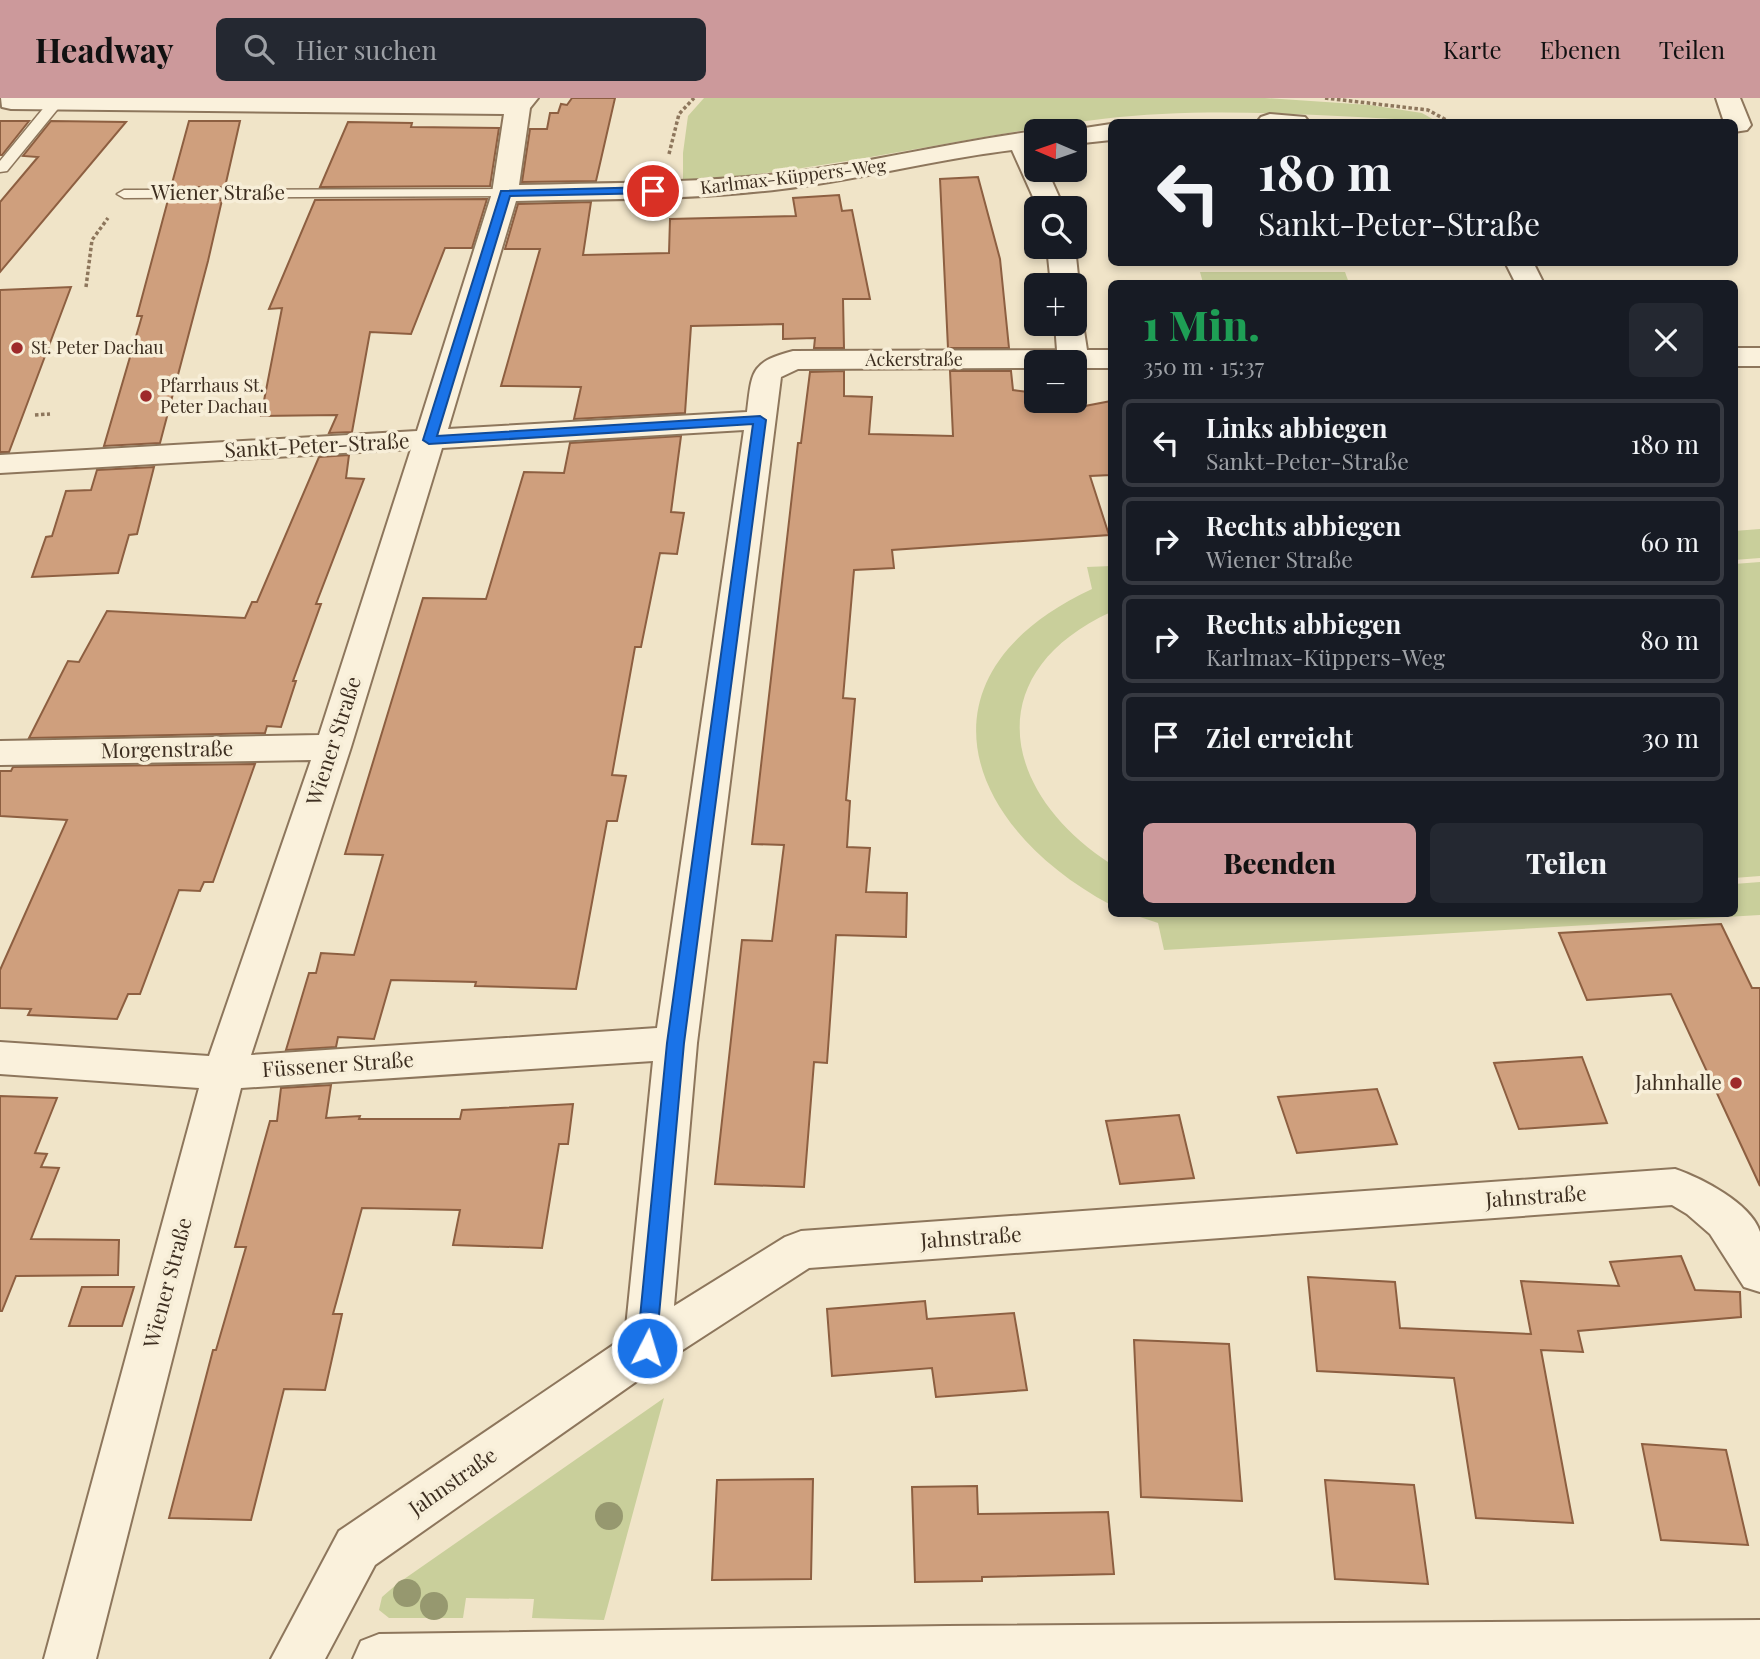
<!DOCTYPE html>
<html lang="de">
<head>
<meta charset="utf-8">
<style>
  body { margin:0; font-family:"Playfair Display",serif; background:#242831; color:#f1f3f6; height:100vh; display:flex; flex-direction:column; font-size:26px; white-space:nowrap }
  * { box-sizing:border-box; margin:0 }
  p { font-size:23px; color:#9ea1a6 }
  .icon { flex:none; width:38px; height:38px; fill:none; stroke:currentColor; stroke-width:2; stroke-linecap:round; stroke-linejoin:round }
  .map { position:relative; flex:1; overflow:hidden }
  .drawer { position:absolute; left:1108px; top:182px; width:630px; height:637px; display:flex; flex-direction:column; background:#171b24; border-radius:10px; box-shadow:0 4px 10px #0003 }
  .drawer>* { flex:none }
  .top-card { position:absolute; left:1108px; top:21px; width:630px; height:147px; border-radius:10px; box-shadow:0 4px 10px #0003; background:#171b24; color:#f1f3f6; overflow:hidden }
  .needle { width:46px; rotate:272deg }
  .buttons { position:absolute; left:1024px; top:21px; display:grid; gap:14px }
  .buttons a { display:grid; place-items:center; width:63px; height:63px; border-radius:10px; background:#171b24; box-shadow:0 4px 10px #0003; font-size:35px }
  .pin { position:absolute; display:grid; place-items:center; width:60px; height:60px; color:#fff; margin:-30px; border:4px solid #fff; border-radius:50%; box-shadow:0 2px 7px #0007 }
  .me { position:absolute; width:77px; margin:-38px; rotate:5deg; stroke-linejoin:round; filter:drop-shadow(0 0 5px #0008) }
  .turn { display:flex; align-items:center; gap:24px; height:147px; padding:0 35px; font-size:32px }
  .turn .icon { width:91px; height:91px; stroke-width:2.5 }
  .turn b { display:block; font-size:49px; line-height:60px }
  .round { display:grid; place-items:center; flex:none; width:74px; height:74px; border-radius:10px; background:#242831 }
  .summary { display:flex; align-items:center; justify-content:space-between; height:119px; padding:0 35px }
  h1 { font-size:42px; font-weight:800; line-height:52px; color:#1e9e55 }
  .action { display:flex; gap:14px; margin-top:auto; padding:14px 35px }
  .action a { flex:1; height:80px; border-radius:10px; background:#cc999b; color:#111; font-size:28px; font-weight:800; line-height:80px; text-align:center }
  .action a+a { background:#242831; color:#f1f3f6 }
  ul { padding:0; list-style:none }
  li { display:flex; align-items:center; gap:21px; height:88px; margin:0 14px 10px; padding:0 21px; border:4px solid #363941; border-radius:10px }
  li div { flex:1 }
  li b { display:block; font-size:26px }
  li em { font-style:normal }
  header { display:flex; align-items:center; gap:42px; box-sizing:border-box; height:98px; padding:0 35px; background:#cc999b; color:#111 }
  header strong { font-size:33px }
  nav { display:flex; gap:38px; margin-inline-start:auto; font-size:24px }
  .search { width:490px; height:63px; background:#242831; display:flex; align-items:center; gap:18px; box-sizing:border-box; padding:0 24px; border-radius:10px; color:#9ea1a6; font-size:26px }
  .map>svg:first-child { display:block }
</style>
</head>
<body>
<header>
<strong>Headway</strong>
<div class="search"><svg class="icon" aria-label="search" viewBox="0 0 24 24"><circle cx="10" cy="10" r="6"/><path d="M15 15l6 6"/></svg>Hier suchen</div>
<nav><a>Karte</a><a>Ebenen</a><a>Teilen</a></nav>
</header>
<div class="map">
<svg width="1760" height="1561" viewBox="0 0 1760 1561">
  <rect width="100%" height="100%" fill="#f0e4c8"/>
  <g fill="#c9cf9b">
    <path d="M 704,0 L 1265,0 L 1370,7 L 1422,15 L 1436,23 C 1325,18 1212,8 1102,21 C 962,38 825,74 683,83 L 683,55 L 688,18 Z"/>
    <polygon points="1200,174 1345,174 1349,185 1203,185"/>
    <polygon points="1760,431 1760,460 1734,462 1734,433"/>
    <polygon points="1760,464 1760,778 1734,780 1734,466"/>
    <path d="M 1111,468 L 1111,514 C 978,575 1001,695 1111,766 L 1111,807 C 960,726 912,575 1092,491 L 1087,469 Z"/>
    <polygon points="1760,784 1760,817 1164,852 1158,825 1131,816 1734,816 1734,786"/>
    <polygon points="664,1300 604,1522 532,1520 534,1501 466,1500 463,1520 389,1520 379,1512 382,1499 397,1486"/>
  </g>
  <g fill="#cf9f7d" stroke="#8d5f41" stroke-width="2">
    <polygon points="572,0 615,0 596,83 522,84 530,31 547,31 550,15 558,15 561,6 567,7"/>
    <polygon points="0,23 29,23 2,57 0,57"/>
    <polygon points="51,23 126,24 0,174 0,104 38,59 23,58"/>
    <polygon points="189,23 240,23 225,89 171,89"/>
    <polygon points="348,24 412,25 411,29 499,30 490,88 320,89"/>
    <polygon points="978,79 1000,161 1009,250 948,250 940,81"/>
    <polygon points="839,97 842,113 852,112 870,201 843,201 844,250 814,250 815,240 783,241 783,226 691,228 685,315 574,321 581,289 501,288 540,151 505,151 518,106 591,104 583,157 669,155 670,121 796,118 793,100"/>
    <polygon points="487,101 472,150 445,150 411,236 370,234 352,334 329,335 337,317 261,318 282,210 269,211 315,102"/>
    <polygon points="168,102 222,102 208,163 160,345 104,348 142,218 137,218"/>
    <polygon points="71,189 9,354 0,354 0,192"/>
    <polygon points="844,273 844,298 872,299 869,336 953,338 950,273 1011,273 1013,292 1036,295 1036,303 1066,303 1069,311 1111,303 1111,377 1090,378 1109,437 892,452 894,470 854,472 843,600 855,601 846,702 850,703 847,749 870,750 866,794 907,795 906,839 836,837 827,965 814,964 804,1089 715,1086 742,842 772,843 784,747 752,746 798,345 801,345 810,274"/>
    <polygon points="681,338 671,414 684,415 677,456 660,455 641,549 635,549 612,677 626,678 617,723 607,723 576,891 475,888 476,884 391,882 374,941 338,939 336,949 286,952 309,875 316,875 321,855 354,857 383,757 345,756 423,500 486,501 524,374 564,375 570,345"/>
    <polygon points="349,357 346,380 364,381 316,506 321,506 293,583 296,583 281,629 267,628 265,635 29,640 68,563 79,564 107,513 245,520 252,504 257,504 319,359"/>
    <polygon points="154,369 137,436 129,437 118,475 32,479 46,439 52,438 66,393 91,392 97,372"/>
    <polygon points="255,666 213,784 204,784 200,793 179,792 140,896 128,896 117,921 28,917 31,911 0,910 0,872 67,722 0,718 0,673 11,673 13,669"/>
    <polygon points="1721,826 1752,890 1760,890 1760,1088 1671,896 1587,902 1559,835"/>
    <polygon points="1582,959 1607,1025 1519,1031 1494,965"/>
    <polygon points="331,987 326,1020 360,1018 359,1021 460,1021 462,1012 573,1006 568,1046 559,1046 542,1150 453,1147 460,1112 362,1110 333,1216 342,1216 325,1292 284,1291 251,1422 169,1420 213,1252 216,1252 246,1149 235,1149 270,1023 277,1023 281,990"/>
    <polygon points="1377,991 1397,1046 1297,1055 1278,999"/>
    <polygon points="0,998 57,1000 35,1055 47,1056 41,1069 59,1070 31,1141 119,1142 118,1177 16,1178 2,1213 0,1213"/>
    <polygon points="1179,1017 1194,1080 1120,1086 1106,1023"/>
    <polygon points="1681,1158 1695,1192 1740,1194 1741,1219 1578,1233 1583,1254 1541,1252 1573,1425 1476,1420 1454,1280 1317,1273 1308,1179 1395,1184 1400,1230 1531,1236 1521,1183 1619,1188 1610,1164"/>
    <polygon points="82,1189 134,1189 122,1228 69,1228"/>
    <polygon points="925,1203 927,1221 1014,1215 1027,1292 936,1299 932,1270 832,1278 827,1211"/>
    <polygon points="1134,1242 1229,1246 1242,1403 1141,1399"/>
    <polygon points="1642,1346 1726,1352 1748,1447 1661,1442"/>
    <polygon points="813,1381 811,1481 712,1482 717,1382"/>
    <polygon points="1325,1382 1414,1387 1428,1486 1335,1481"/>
    <polygon points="977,1388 978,1416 1108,1414 1114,1476 982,1479 982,1483 915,1484 912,1389"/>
  </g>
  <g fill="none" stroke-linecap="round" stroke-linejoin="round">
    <defs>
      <g id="service">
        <polygon points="56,0 63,4 61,7 7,73 0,74 0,63 51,1"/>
        <polygon points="505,91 510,92 512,95 510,98 124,100 117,96 124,92"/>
      </g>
      <g id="minor">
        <path d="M 1,0 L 538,0 L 530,10 L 519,87 C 606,85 693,85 779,76 C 866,66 950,44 1036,33 L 1036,72 L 1047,72 L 1064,110 L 1038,110 L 1012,52 C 935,61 859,82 782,91 C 694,102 604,101 516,103 L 448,331 L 747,314 C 752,274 750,264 793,253 L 1057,252 L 1055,226 L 1074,226 L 1074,219 L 1083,226 L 1087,252 L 1111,252 L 1111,270 L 1074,270 L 1074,264 L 1036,264 L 1036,270 L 798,271 L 781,279 L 697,945 L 674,1208 L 785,1139 L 801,1133 L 1675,1071 C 1701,1080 1751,1105 1760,1134 C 1760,1148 1760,1179 1760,1194 L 1744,1189 L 1710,1136 L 1687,1116 L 1672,1107 L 809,1170 L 664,1264 L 375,1467 L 325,1561 L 271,1561 L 339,1433 L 625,1239 L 653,963 L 241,990 L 96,1561 L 44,1561 L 199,990 L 0,976 L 0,944 L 209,958 L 311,662 L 0,667 L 0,643 L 319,637 L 411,351 L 0,375 L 0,357 L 417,333 L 492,95 L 504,16 L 11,11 L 2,9 ZM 744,332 L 657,930 L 251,957 L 351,649 L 442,350 Z"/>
        <polygon points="1716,0 1740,0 1751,27 1747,32 1734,34 1734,24 1724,24"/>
        <polygon points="1270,16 1305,19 1309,24 1257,24 1261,19"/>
        <polygon points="1111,26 1111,42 1074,46 1074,33 1065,33"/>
        <polygon points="1047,149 1075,149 1079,187 1075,193 1074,187 1051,187"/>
        <polygon points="1505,164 1533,164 1544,186 1516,186"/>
        <rect x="1734" y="250" width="26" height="18"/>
        <polygon points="1760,1522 1760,1561 353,1561 361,1543 379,1536 947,1528"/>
      </g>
    </defs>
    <use href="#service" stroke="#8d765c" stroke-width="3"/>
    <use href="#minor" stroke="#8d765c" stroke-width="4"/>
    <g stroke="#8d765c" stroke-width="3.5" stroke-dasharray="3.5 2.5" stroke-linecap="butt">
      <polyline points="1325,0 1428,12 1450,24"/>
      <polyline points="669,56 679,16 694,0"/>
      <polyline points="86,189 92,142 108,120"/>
      <polyline points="35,317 50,316"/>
    </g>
    <use href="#service" fill="#faf1dc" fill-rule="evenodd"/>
    <use href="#minor" fill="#faf1dc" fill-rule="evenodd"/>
  </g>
  <g fill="#96986f">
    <circle cx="609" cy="1418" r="14"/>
    <circle cx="407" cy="1495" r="14"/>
    <circle cx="434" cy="1508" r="14"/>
  </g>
  <polygon fill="#1a73e8" stroke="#114b97" stroke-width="2" points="653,89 659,93 657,95 510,98 437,338 760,318 766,322 684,945 656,1250 654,1256 647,1258 640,1256 637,1250 667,945 753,326 429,346 423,342 501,93"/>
  <g fill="#9e2a2b" stroke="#f7eed8" stroke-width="2.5">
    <circle cx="17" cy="250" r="7"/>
    <circle cx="146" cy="298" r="7"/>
    <circle cx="1736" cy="985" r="7"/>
  </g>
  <g text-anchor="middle" stroke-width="7" stroke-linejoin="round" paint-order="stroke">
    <g font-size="18" fill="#3d2e20" stroke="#f7eed8">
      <text transform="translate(793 79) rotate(-7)" y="6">Karlmax-Küppers-Weg</text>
      <text x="914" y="268">Ackerstraße</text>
    </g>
    <g font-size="18" fill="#3d2e20" stroke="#f7eed8" text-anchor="start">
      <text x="31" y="256">St. Peter Dachau</text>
      <text x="160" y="294">Pfarrhaus St.<tspan x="160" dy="21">Peter Dachau</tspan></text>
    </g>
    <g font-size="21" fill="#3d2e20" stroke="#f7eed8">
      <text x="218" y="102">Wiener Straße</text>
      <text transform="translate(317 348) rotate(-3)" y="7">Sankt-Peter-Straße</text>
      <text transform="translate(334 643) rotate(-72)" y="7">Wiener Straße</text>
      <text transform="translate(167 652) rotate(-1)" y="7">Morgenstraße</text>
      <text transform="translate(338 967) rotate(-4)" y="7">Füssener Straße</text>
      <text transform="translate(1536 1099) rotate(-4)" y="7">Jahnstraße</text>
      <text transform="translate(971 1140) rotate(-4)" y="7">Jahnstraße</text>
      <text transform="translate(168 1185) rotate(-75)" y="7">Wiener Straße</text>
      <text transform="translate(453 1384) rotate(-35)" y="7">Jahnstraße</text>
    </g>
    <g font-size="21" fill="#3d2e20" stroke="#f7eed8" text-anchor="end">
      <text x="1722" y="992">Jahnhalle</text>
    </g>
  </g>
</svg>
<div class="buttons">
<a><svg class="needle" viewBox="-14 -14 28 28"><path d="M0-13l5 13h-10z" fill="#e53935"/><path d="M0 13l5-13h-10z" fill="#9ea1a6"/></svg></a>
<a><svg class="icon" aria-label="search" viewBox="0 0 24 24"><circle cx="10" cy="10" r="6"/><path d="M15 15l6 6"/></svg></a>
<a>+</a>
<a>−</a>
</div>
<div class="pin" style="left:653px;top:93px;background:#d93025"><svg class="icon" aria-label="arrive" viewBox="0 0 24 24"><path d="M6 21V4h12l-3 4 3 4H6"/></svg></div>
<svg class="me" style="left:647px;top:1250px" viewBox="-20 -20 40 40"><circle r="17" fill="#1a73e8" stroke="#fff" stroke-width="3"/><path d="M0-11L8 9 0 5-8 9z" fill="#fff"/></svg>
<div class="top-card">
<div class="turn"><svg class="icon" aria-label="left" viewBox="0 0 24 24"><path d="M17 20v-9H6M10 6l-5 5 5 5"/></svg><div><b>180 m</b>Sankt-Peter-Straße</div></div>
</div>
<section class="drawer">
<div class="summary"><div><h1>1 Min.</h1><p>350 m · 15:37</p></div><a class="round"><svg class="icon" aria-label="close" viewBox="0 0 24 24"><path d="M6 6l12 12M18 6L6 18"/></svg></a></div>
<ul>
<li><svg class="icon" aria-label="left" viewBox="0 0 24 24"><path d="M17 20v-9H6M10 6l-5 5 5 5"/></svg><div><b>Links abbiegen</b><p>Sankt-Peter-Straße</p></div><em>180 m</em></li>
<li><svg class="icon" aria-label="right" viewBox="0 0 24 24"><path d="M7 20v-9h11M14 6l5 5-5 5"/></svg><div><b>Rechts abbiegen</b><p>Wiener Straße</p></div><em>60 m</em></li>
<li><svg class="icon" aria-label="right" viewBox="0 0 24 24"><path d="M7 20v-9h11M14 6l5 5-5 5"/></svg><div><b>Rechts abbiegen</b><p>Karlmax-Küppers-Weg</p></div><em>80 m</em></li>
<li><svg class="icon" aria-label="arrive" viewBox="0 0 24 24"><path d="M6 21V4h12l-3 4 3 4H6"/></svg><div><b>Ziel erreicht</b></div><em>30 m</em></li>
</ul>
<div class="action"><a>Beenden</a><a>Teilen</a></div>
</section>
</div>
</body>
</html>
